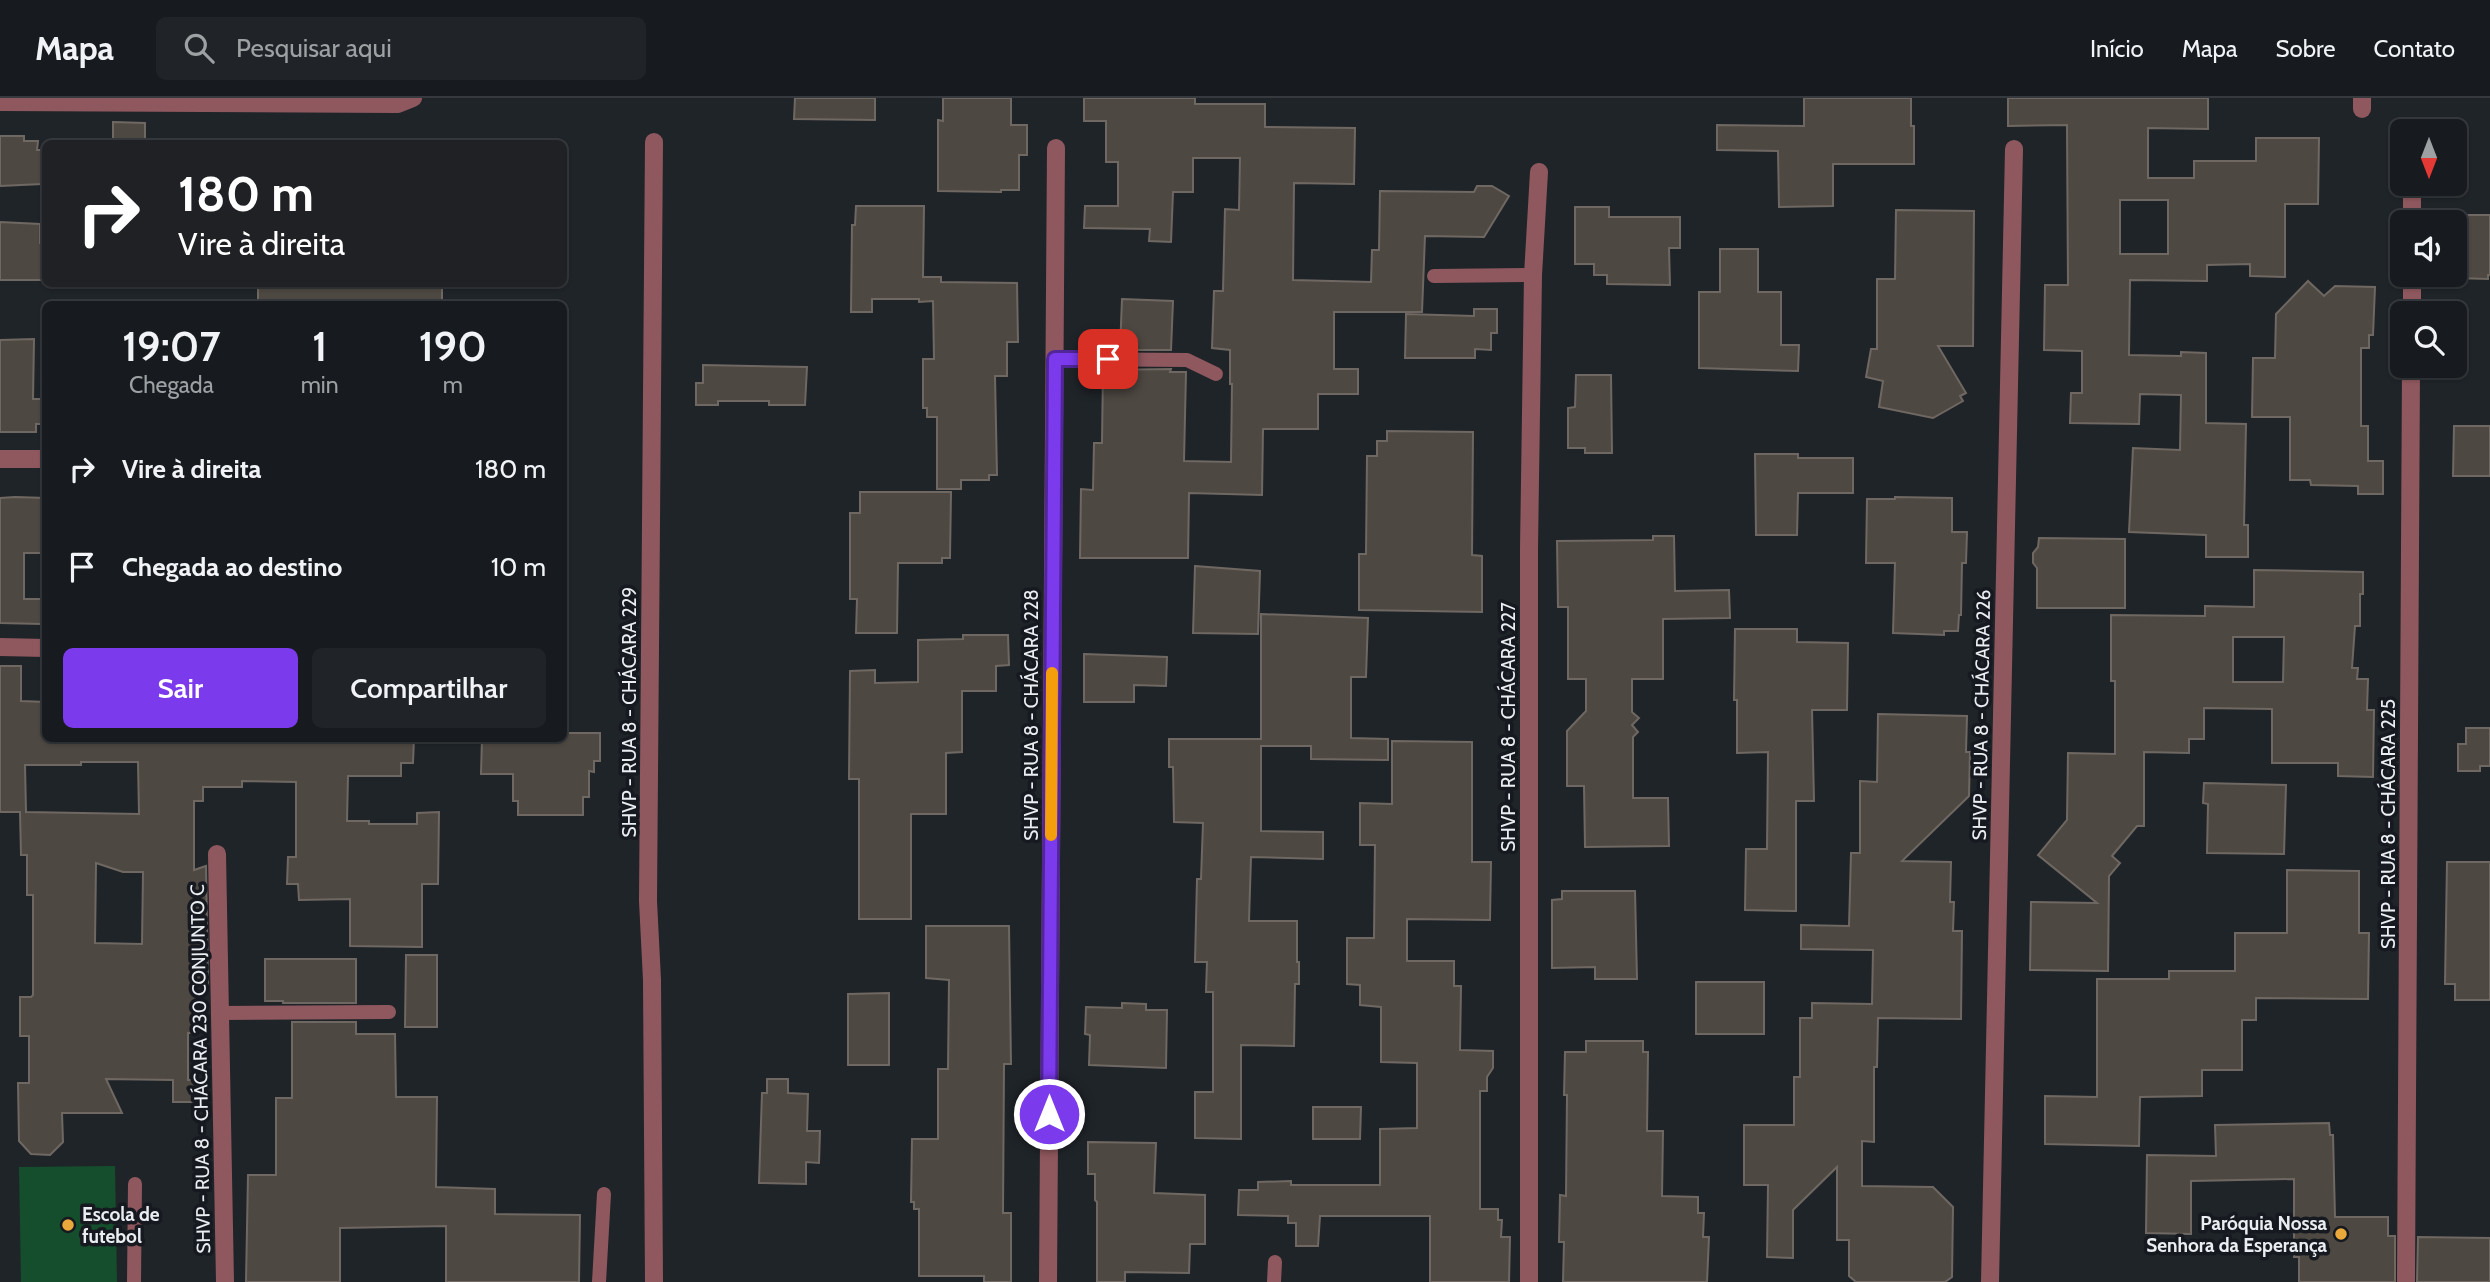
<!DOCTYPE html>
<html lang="pt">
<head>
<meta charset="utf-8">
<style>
  body { margin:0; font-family:Cabin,sans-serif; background:#202428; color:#f1f3f6; height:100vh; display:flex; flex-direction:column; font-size:26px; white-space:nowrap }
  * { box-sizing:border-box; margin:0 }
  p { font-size:23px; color:#9ea1a4 }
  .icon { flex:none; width:38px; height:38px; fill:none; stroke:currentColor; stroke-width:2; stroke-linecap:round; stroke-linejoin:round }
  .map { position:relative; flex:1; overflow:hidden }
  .sheet { position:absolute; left:42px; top:203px; width:525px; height:441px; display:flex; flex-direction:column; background:#171b1f; border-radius:10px; box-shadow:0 2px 5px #0004,0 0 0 2px #36393d }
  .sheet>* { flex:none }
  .top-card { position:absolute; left:42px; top:42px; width:525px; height:147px; border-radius:10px; box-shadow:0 2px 5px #0004,0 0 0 2px #36393d; background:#202124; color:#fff; overflow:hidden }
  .needle { width:46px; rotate:180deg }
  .controls { position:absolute; left:2390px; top:21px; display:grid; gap:14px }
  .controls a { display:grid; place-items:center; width:77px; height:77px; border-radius:10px; background:#171b1f; box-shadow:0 2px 5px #0004,0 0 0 2px #36393d; font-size:35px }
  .pin { position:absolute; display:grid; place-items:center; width:60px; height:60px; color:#fff; margin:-30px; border-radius:14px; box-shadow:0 4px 10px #0006 }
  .me { position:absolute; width:77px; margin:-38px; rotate:0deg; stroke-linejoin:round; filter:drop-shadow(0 0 5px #0008) }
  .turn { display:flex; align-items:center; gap:24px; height:147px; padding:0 21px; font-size:32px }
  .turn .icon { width:91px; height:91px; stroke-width:2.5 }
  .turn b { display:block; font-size:49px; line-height:60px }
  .eta { display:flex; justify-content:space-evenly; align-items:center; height:119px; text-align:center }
  .eta b { font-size:42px; font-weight:600; line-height:49px }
  .button { display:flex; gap:14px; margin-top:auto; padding:14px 21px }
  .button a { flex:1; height:80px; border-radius:10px; background:#7c3aed; color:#fff; font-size:28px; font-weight:600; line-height:80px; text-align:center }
  .button a+a { background:#202428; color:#f1f3f6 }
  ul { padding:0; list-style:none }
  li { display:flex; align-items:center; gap:21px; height:98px; padding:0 21px }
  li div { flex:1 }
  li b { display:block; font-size:26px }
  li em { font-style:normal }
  header { display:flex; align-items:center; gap:42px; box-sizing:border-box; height:98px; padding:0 35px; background:#171b1f; border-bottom:2px solid #36393d }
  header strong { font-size:33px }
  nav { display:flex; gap:38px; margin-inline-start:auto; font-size:24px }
  .search { width:490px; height:63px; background:#202428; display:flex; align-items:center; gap:18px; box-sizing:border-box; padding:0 24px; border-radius:10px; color:#9ea1a4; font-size:26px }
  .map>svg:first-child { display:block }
</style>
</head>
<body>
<header>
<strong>Mapa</strong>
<div class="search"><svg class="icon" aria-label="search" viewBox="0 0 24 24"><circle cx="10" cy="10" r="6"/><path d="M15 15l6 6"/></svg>Pesquisar aqui</div>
<nav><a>Início</a><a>Mapa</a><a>Sobre</a><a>Contato</a></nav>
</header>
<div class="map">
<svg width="2490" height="1184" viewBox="0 0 2490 1184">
  <rect width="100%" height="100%" fill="#1f2429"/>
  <polygon fill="#154e2d" points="115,1068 117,1184 21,1184 19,1069"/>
  <g fill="#4e4842" stroke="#6f6862" stroke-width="2" fill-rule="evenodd">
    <polygon points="795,0 875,0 875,22 794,21"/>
    <polygon points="943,0 1011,0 1011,27 1027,27 1027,57 1019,57 1019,92 1001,92 1001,94 938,93 938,22 943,23"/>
    <polygon points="1084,0 1195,0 1195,6 1265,6 1265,29 1355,30 1354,86 1294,85 1293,182 1371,184 1372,152 1379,152 1380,93 1474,94 1477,88 1492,88 1509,98 1484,139 1425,138 1422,214 1334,214 1334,271 1358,271 1358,296 1318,296 1318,331 1263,331 1262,397 1189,395 1188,460 1080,460 1081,391 1093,392 1094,345 1102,345 1103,272 1171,271 1170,274 1186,274 1184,363 1231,364 1232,286 1230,286 1230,252 1212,250 1214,193 1223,193 1225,111 1239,112 1240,60 1193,60 1193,94 1173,94 1171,144 1149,143 1150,131 1084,130 1085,108 1118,108 1118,64 1106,64 1106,23 1084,23"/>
    <polygon points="1804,0 1911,0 1911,28 1914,28 1914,66 1833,66 1833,108 1779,109 1778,53 1717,52 1717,27 1804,28"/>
    <path d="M 2008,0 L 2208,0 L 2208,31 L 2148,30 L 2148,80 L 2194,80 L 2194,63 L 2256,63 L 2256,40 L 2319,40 L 2318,106 L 2285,106 L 2285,179 L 2250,178 L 2250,166 L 2207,167 L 2207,183 L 2130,182 L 2129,257 L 2181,258 L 2181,254 L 2206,255 L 2206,325 L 2246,326 L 2244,427 L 2248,427 L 2248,459 L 2206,459 L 2206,437 L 2129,434 L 2133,350 L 2180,352 L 2181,297 L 2140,296 L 2139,326 L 2070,325 L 2071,295 L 2082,295 L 2082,253 L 2044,252 L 2045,187 L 2068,187 L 2067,27 L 2008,28 ZM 2120,102 L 2168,102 L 2168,156 L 2120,156 Z"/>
    <polygon points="113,24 145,25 145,46 113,46"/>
    <polygon points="0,38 24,38 24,43 38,43 37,52 42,52 42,86 0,88"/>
    <polygon points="856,108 924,108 923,179 941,179 941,184 1017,185 1018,244 1007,244 1007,278 995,278 997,377 989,377 989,382 961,382 961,391 937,391 937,319 927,319 927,310 923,310 923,261 934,261 933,203 919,204 919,201 872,201 872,214 851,214 852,127 855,127"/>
    <polygon points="1575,109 1609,109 1609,119 1680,119 1680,150 1669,150 1670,187 1607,186 1607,177 1594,177 1594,166 1575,166"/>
    <polygon points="1896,112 1974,113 1973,248 1938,248 1966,295 1960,298 1963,303 1933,320 1879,309 1883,283 1866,279 1871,251 1877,251 1877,181 1895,181"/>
    <polygon points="2461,117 2490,117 2490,177 2488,177 2488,181 2455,180 2455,149 2461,149"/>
    <polygon points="0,124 40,126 40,145 46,145 45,182 0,182"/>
    <polygon points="1720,151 1758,151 1758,194 1781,194 1781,247 1799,247 1798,273 1699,270 1699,194 1720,194"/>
    <polygon points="2308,183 2324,198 2335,188 2375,189 2373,237 2369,237 2369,250 2361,250 2361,328 2368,328 2368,363 2383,363 2383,396 2358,396 2358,388 2311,387 2310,382 2290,382 2290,319 2252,319 2253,260 2275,260 2276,216"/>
    <rect x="258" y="186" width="184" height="20"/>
    <polygon points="1122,201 1173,203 1171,252 1120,252"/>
    <polygon points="1474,211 1497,211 1497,235 1491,235 1491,252 1475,251 1475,260 1405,260 1406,216 1474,218"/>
    <polygon points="34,241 33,301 46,301 46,326 36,326 36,334 0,334 0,242"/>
    <polygon points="703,267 807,269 805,307 769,307 769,303 718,303 718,307 696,307 696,285 703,285"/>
    <polygon points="1576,277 1611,277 1612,355 1585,355 1585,350 1568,350 1568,310 1575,309"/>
    <polygon points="2454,328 2490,328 2490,378 2453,378"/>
    <polygon points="1387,333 1473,334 1472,457 1482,458 1482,514 1359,512 1359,456 1366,456 1367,358 1377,358 1377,343 1387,343"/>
    <polygon points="1755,356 1798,356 1798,360 1853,360 1853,395 1798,395 1797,437 1756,437"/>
    <polygon points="860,394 951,394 950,460 942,460 942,465 898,465 897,535 856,535 857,501 850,501 850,415 860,415"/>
    <polygon points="15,399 46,400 46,455 24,455 24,501 41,501 41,526 0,525 0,400"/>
    <polygon points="1895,399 1952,400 1952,434 1967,434 1966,465 1962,465 1961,517 1959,517 1958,533 1944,533 1944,537 1893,535 1895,465 1866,465 1867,401 1895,401"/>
    <polygon points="1653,438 1674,438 1675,493 1729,492 1730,520 1663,521 1663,581 1632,581 1632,614 1639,620 1632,627 1638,634 1633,639 1633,700 1668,700 1669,748 1585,749 1584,688 1567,688 1567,633 1586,613 1586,581 1568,581 1568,509 1558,509 1557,443 1653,442"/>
    <polygon points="2039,440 2125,441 2125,510 2037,510 2037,470 2033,465 2033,455 2038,449"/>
    <polygon points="1195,468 1260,473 1258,536 1193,535"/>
    <path d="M 2254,472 L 2363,474 L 2363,496 L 2360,496 L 2360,528 L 2355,528 L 2352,570 L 2358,570 L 2357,581 L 2368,581 L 2367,612 L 2374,612 L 2373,679 L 2338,678 L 2338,665 L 2272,665 L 2272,611 L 2204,610 L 2204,641 L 2189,641 L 2189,655 L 2144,654 L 2144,728 L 2137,728 L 2112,758 L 2120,765 L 2109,778 L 2108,873 L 2030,872 L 2031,804 L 2097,805 L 2038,757 L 2067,722 L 2068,655 L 2115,656 L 2115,583 L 2111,583 L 2111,517 L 2205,518 L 2205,508 L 2254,509 ZM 2233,539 L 2284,539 L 2283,584 L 2233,584 Z"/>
    <polygon points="1261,516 1368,520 1366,579 1351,579 1351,640 1388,641 1388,662 1311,661 1311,648 1261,648 1261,733 1323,734 1323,761 1251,759 1249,823 1297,823 1297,864 1299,864 1299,886 1295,886 1294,948 1241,947 1241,1041 1195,1040 1195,994 1213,994 1213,894 1206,894 1207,864 1195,864 1197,781 1201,781 1203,725 1174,724 1173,669 1169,669 1169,641 1261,641"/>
    <polygon points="1735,531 1797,531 1797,544 1848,545 1847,612 1812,612 1814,703 1796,703 1796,813 1745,812 1746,751 1767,751 1768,654 1737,655 1737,602 1734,602"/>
    <polygon points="963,537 1008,537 1009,567 996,568 996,593 962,593 962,654 946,655 946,716 911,716 911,821 859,821 859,681 849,681 850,573 875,572 875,585 918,584 918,542 963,541"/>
    <polygon points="1084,556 1167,559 1166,588 1134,587 1134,604 1084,604"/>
    <path d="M 0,568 L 21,568 L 21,603 L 46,604 L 46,640 L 414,640 L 413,665 L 401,665 L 401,678 L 348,678 L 347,723 L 369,723 L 369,726 L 417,726 L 417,715 L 439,714 L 438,786 L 422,786 L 422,849 L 350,848 L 350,801 L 299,802 L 298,786 L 287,786 L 288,759 L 296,759 L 296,684 L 242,683 L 242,689 L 203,689 L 203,703 L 194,703 L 194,772 L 206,768 L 208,887 L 196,887 L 196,935 L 188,935 L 188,982 L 204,982 L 204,1004 L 173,1004 L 173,982 L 106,981 L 122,1015 L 62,1015 L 63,1044 L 50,1057 L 31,1056 L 19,1043 L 18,985 L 29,985 L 29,938 L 20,938 L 20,899 L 31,899 L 33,897 L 33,797 L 27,797 L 27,757 L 21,757 L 20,714 L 0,714 ZM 81,664 L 138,664 L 139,716 L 26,714 L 25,667 L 81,667 ZM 96,765 L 123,774 L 143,774 L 142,846 L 95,845 Z"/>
    <polygon points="1878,616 1967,618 1966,654 1970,654 1969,698 1902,763 1951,764 1950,804 1954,804 1953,833 1962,833 1961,921 1878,920 1877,969 1874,969 1874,1044 1862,1043 1862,1088 1933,1089 1953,1109 1952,1179 1945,1184 1856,1184 1849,1178 1849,1142 1837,1142 1837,1069 1793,1112 1793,1160 1767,1159 1768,1087 1744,1087 1744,1027 1794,1027 1794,979 1800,979 1800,920 1812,920 1812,905 1872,906 1873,852 1801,851 1801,827 1849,828 1851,755 1860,755 1860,683 1877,684"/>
    <polygon points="2466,630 2490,630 2490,668 2480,668 2480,673 2458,673 2458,646 2466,646"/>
    <polygon points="564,635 600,635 600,663 594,663 594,674 589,673 589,699 583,699 583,717 518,717 518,703 513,703 513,676 481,676 482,640 564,640"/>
    <polygon points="1392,643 1472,644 1472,764 1491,764 1490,822 1407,821 1407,863 1454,863 1454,888 1461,888 1460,952 1493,953 1493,970 1487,979 1487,993 1480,993 1480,1111 1498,1111 1498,1122 1502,1122 1501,1139 1510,1139 1509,1184 1430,1184 1430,1118 1320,1118 1318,1148 1296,1148 1296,1125 1288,1125 1288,1118 1238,1117 1239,1092 1258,1092 1258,1084 1291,1083 1291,1087 1380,1087 1380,1031 1417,1030 1417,965 1381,964 1381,909 1360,907 1360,887 1347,886 1347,840 1374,840 1375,747 1360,747 1360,705 1392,706"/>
    <polygon points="2204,685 2286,687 2284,756 2207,755 2208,706 2203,705"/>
    <polygon points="2447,764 2490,764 2490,902 2455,902 2455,886 2445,886"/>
    <polygon points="2287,772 2359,773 2359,835 2369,835 2368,901 2256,900 2256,922 2242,922 2242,972 2202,972 2202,998 2140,999 2139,1048 2045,1046 2045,998 2097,999 2097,881 2169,881 2169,873 2235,873 2235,835 2287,835"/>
    <polygon points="1562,793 1635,793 1637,881 1595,881 1595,869 1552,870 1552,802 1562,801"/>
    <polygon points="926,828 1009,828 1011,966 1004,966 1003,1115 1011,1115 1011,1184 984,1184 984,1178 919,1178 919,1111 914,1111 914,1104 911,1104 912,1041 938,1041 938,971 948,971 949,882 926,880"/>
    <polygon points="406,857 437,857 437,929 405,929"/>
    <polygon points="265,861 356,861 356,905 283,905 283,903 265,903"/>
    <rect x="1696" y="884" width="68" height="52"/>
    <polygon points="889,895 889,967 848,967 848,896"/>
    <polygon points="1122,905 1146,906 1146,912 1167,912 1166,970 1089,967 1090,937 1085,936 1086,909 1122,910"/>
    <polygon points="292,924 356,924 356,936 395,936 396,999 437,999 436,1089 495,1091 495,1116 580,1117 579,1184 446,1184 446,1128 340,1130 340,1184 246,1184 248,1077 276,1077 276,1000 292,1000"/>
    <polygon points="1586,943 1643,943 1643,954 1648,954 1647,1033 1663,1033 1662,1098 1698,1099 1698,1115 1704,1115 1703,1139 1709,1139 1707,1184 1563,1184 1564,1144 1559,1144 1560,1097 1566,1098 1567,997 1564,997 1565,954 1586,954"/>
    <polygon points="767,981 788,981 788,995 808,996 807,1033 820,1033 819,1065 806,1064 806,1086 759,1085 762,995 767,995"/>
    <polygon points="1313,1009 1361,1009 1360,1041 1313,1041"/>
    <polygon points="2329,1025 2330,1037 2333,1037 2335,1119 2388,1119 2388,1138 2395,1138 2395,1184 2299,1184 2299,1159 2294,1159 2294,1081 2191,1083 2191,1136 2146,1135 2147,1057 2216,1058 2215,1027"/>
    <polygon points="1088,1044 1156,1045 1154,1095 1205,1097 1205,1146 1190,1146 1189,1175 1125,1174 1125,1184 1097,1184 1097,1104 1095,1102 1095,1076 1088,1076"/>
    <polygon points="2418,1139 2490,1140 2490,1184 2417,1184"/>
  </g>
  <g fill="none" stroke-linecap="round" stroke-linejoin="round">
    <g stroke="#8f585e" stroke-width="14">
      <polyline points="1434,178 1533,177"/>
      <polyline points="1055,261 1187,262 1216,276"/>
      <polyline points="220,915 389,914"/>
      <polyline points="134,1184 135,1086"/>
      <polyline points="599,1184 604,1096"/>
      <polyline points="1274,1184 1275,1164"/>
    </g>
    <g stroke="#8f585e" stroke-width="18">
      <polyline points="2362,0 2362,11"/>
      <polyline points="0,4 398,6 413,0"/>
      <polyline points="2412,124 2412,86"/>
      <polyline points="2412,215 2412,177"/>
      <polyline points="0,361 46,361"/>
      <polyline points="0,549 46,550"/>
      <polyline points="217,756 225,1184"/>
      <polyline points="654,1184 652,882 648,803 654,44"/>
      <polyline points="1048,1184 1056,50"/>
      <polyline points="1529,1184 1529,451 1533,177 1539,74"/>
      <polyline points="1990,1184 2014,51"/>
      <polyline points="2406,1184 2411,268"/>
    </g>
  </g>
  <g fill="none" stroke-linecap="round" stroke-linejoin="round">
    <defs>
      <polyline id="route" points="1049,1016 1055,261 1108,261"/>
    </defs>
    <use href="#route" stroke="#51269a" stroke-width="18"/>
    <use href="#route" stroke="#7c3aed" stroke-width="12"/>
    <polyline stroke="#f59e0b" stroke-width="12" points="1051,737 1052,575"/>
  </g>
  <g fill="#eca93b" stroke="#161a20" stroke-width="2.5">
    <circle cx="68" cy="1127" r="7"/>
    <circle cx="2341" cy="1136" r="7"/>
  </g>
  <g text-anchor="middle" stroke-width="7" stroke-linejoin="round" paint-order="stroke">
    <g font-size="19" fill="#eaedf1" stroke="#161a20">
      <text transform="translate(629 614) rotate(-90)" y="7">SHVP - RUA 8 - CHÁCARA 229</text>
      <text transform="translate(1031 617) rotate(-90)" y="7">SHVP - RUA 8 - CHÁCARA 228</text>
      <text transform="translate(1981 617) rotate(-89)" y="7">SHVP - RUA 8 - CHÁCARA 226</text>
      <text transform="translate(1508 629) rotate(-90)" y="7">SHVP - RUA 8 - CHÁCARA 227</text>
      <text transform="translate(2388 726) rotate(-90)" y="7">SHVP - RUA 8 - CHÁCARA 225</text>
      <text transform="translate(200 971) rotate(-91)" y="7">SHVP - RUA 8 - CHÁCARA 230 CONJUNTO C</text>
    </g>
    <g font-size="19" font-weight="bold" fill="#eaedf1" stroke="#161a20" text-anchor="start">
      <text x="82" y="1123">Escola de<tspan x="82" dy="22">futebol</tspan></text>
      <text x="2327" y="1132" text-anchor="end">Paróquia Nossa<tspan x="2327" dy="22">Senhora da Esperança</tspan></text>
    </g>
  </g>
</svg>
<div class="controls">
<a><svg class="needle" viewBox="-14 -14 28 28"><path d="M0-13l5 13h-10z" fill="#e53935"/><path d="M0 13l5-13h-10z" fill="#9ea1a4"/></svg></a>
<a><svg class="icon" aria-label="sound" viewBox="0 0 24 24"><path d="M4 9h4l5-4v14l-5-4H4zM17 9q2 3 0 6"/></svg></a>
<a><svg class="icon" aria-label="search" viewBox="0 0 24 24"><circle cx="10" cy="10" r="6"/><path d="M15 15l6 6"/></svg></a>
</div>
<div class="pin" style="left:1108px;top:261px;background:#d93025"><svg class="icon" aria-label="arrive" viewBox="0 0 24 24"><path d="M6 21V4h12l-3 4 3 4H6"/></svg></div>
<svg class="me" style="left:1049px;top:1016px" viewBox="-20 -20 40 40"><circle r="17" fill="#7c3aed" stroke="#fff" stroke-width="3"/><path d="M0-11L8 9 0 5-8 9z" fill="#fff"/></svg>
<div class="top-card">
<div class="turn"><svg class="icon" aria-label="right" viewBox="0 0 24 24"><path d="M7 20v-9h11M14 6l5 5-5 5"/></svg><div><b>180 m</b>Vire à direita</div></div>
</div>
<section class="sheet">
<div class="eta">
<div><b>19:07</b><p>Chegada</p></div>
<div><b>1</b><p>min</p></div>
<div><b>190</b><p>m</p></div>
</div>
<ul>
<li><svg class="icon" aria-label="right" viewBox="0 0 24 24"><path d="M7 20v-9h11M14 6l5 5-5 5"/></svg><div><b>Vire à direita</b></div><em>180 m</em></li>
<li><svg class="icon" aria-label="arrive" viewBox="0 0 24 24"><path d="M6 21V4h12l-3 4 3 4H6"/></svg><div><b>Chegada ao destino</b></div><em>10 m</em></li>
</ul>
<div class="button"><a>Sair</a><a>Compartilhar</a></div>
</section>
</div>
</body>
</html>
